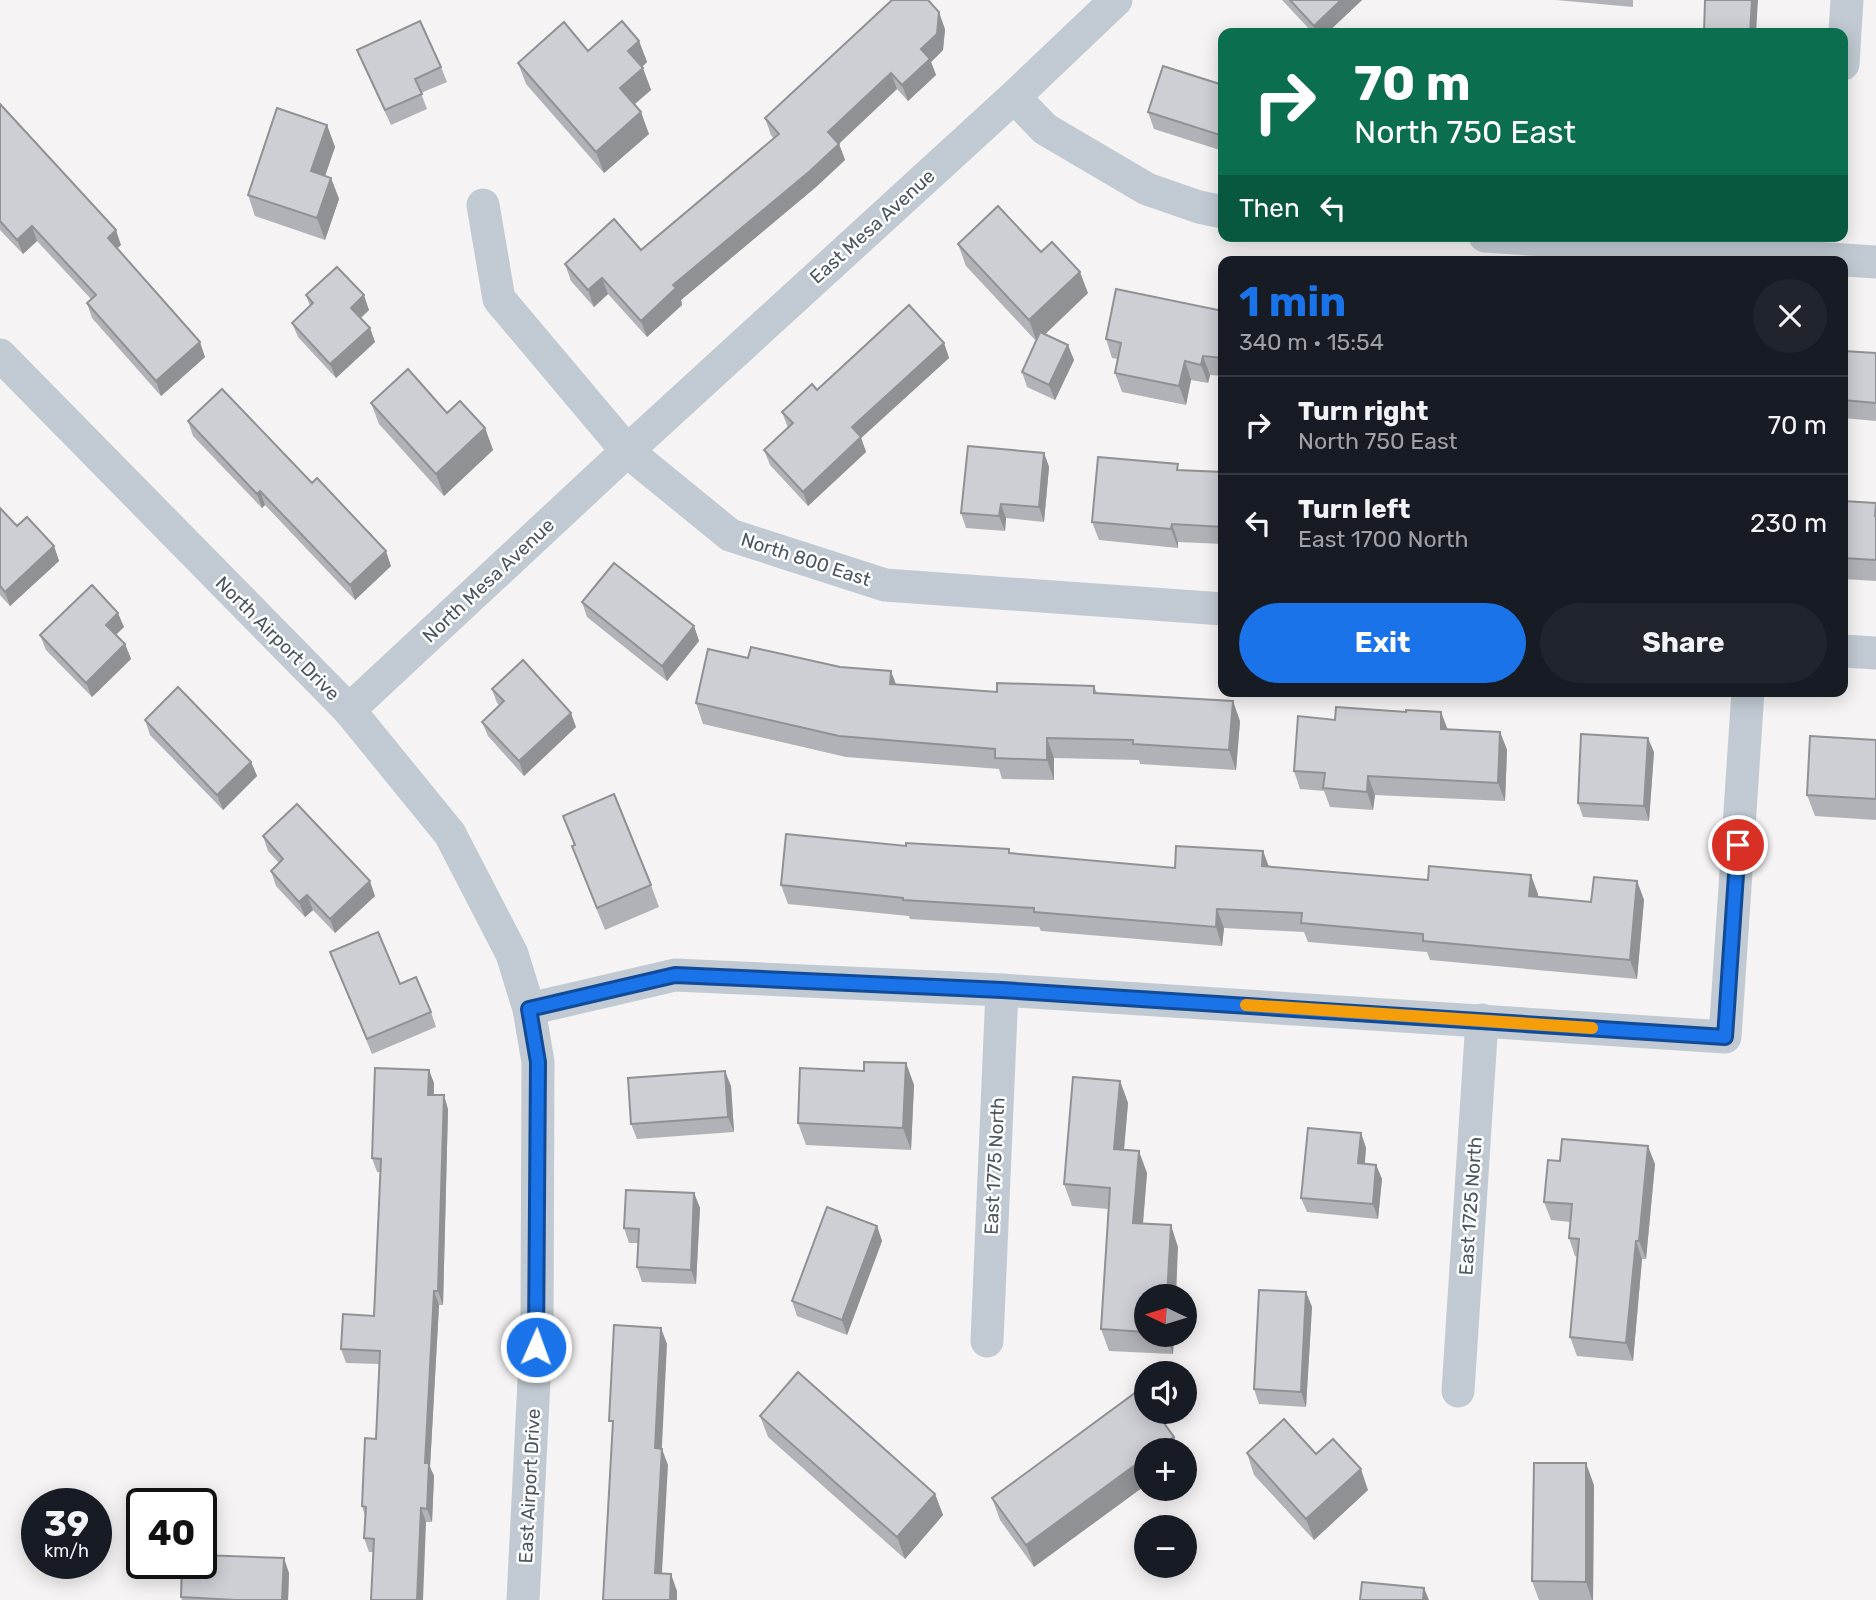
<!DOCTYPE html>
<html lang="en">
<head>
<meta charset="utf-8">
<style>
  body { margin:0; font-family:Rubik,sans-serif; background:#20242c; color:#f1f3f6; height:100vh; display:flex; flex-direction:column; font-size:26px; white-space:nowrap }
  * { box-sizing:border-box; margin:0 }
  p { font-size:23px; color:#9ea1a6 }
  .icon { flex:none; width:38px; height:38px; fill:none; stroke:currentColor; stroke-width:2; stroke-linecap:round; stroke-linejoin:round }
  .map { position:relative; flex:1; overflow:hidden }
  .sheet { position:absolute; left:1218px; top:256px; width:630px; height:441px; display:flex; flex-direction:column; background:#171b24; border-radius:14px; box-shadow:0 4px 18px #0003 }
  .sheet>* { flex:none }
  .top-card { position:absolute; left:1218px; top:28px; width:630px; height:214px; border-radius:14px; box-shadow:0 4px 18px #0003; background:#0b6e4f; color:#fff; overflow:hidden }
  .needle { width:46px; rotate:274deg }
  .buttons { position:absolute; left:1134px; top:1284px; display:grid; gap:14px }
  .buttons a { display:grid; place-items:center; width:63px; height:63px; border-radius:50%; background:#171b24; box-shadow:0 4px 18px #0003; font-size:35px }
  .speed { position:absolute; left:21px; top:1488px; display:flex; gap:14px; font-size:35px; font-weight:700; text-align:center }
  .speed>* { display:grid; place-content:center; width:91px; height:91px; border-radius:50%; background:#171b24; box-shadow:0 4px 18px #0003; line-height:1 }
  .speed small { font-size:18px; font-weight:400 }
  .speed .limit { border:4px solid #111; border-radius:10px; background:#fff; color:#111 }
  .pin { position:absolute; display:grid; place-items:center; width:60px; height:60px; color:#fff; margin:-30px; border:4px solid #fff; border-radius:50%; box-shadow:0 2px 7px #0007 }
  .me { position:absolute; width:77px; margin:-38px; rotate:2deg; stroke-linejoin:round; filter:drop-shadow(0 0 5px #0008) }
  .turn { display:flex; align-items:center; gap:24px; height:147px; padding:0 21px; font-size:32px }
  .turn .icon { width:91px; height:91px; stroke-width:2.5 }
  .turn b { display:block; font-size:49px; line-height:60px }
  .then { display:flex; align-items:center; height:66px; padding:0 21px; background:#0003; gap:14px; font-size:26px }
  .round { display:grid; place-items:center; flex:none; width:74px; height:74px; border-radius:37px; background:#20242c }
  .overview { display:flex; align-items:center; justify-content:space-between; height:119px; padding:0 21px }
  h1 { font-size:42px; font-weight:700; line-height:52px; color:#1a73e8 }
  .primary-button { display:flex; gap:14px; margin-top:auto; padding:14px 21px }
  .primary-button a { flex:1; height:80px; border-radius:42px; background:#1a73e8; color:#fff; font-size:28px; font-weight:700; line-height:80px; text-align:center }
  .primary-button a+a { background:#20242c; color:#f1f3f6 }
  ul { padding:0; list-style:none }
  li { display:flex; align-items:center; gap:21px; height:98px; padding:0 21px; border-top:2px solid #363941 }
  li div { flex:1 }
  li b { display:block; font-size:26px }
  li em { font-style:normal }
  .map>svg:first-child { display:block }
</style>
</head>
<body>
<div class="map">
<svg width="1876" height="1600" viewBox="0 0 1876 1600">
  <rect width="100%" height="100%" fill="#f5f3f3"/>
  <g fill="none" stroke-linecap="round" stroke-linejoin="round">
    <g stroke="#c1cad2" stroke-width="33">
      <polyline points="1843,64 1847,0"/>
      <polyline points="1014,97 1045,129 1147,189 1199,207 1223,212"/>
      <polyline points="483,205 499,299 627,451 730,535 885,585 1223,609"/>
      <polyline points="1485,236 1876,262"/>
      <polyline points="0,355 349,710 450,834 512,954 529,1009 538,1062 537,1321 523,1600"/>
      <polyline points="1843,651 1876,653"/>
      <polyline points="349,710 627,451 1014,97 1116,0"/>
      <polyline points="529,1009 675,975 1002,990 1725,1037 1748,691"/>
      <polyline points="987,1341 1002,990"/>
      <polyline points="1458,1391 1482,1020"/>
    </g>
  </g>
  <g fill="#b0b2b7">
    <polygon points="1282,0 1362,0 1327,33 1313,33"/>
    <polygon points="1556,0 1633,0 1633,7"/>
    <polygon points="945,29 943,50 931,62 936,75 908,101 897,89 839,144 845,160 816,187 681,300 682,305 647,337 608,294 594,307 571,281 565,264 641,250 774,139 771,135 765,118"/>
    <polygon points="639,41 647,62 642,67 651,90 634,104 649,134 604,173 526,84 518,63"/>
    <polygon points="357,50 441,67 447,82 421,93 427,109 391,125 363,65"/>
    <polygon points="1223,85 1223,151 1154,129 1148,112"/>
    <polygon points="0,104 121,245 117,248 205,357 161,396 92,318 87,303 91,299 37,241 23,254 0,230"/>
    <polygon points="327,125 335,147 325,176 331,178 339,199 325,240 255,216 248,195"/>
    <polygon points="958,244 1041,252 1088,293 1045,334 1074,360 1055,400 1027,387 1022,372 1036,341 966,266"/>
    <polygon points="306,295 369,310 361,318 370,328 375,342 336,378 298,337 292,323 310,306"/>
    <polygon points="1223,311 1223,376 1210,375 1208,383 1191,380 1186,405 1122,392 1115,373 1118,359 1112,358 1106,339"/>
    <polygon points="944,343 949,358 861,438 866,452 808,506 770,465 764,450 788,428 782,412 817,390"/>
    <polygon points="1843,351 1876,353 1876,421 1843,418"/>
    <polygon points="371,403 447,413 485,428 493,450 444,496 379,424"/>
    <polygon points="188,421 312,483 391,566 355,600 265,505 262,508 193,436"/>
    <polygon points="1044,453 1049,467 1044,522 1006,518 1005,531 966,528 961,513"/>
    <polygon points="1180,470 1223,472 1223,544 1178,542 1178,548 1099,540 1092,522"/>
    <polygon points="1843,501 1876,504 1876,581 1843,579"/>
    <polygon points="0,508 17,526 54,546 59,561 10,606 0,595"/>
    <polygon points="582,602 694,626 699,641 667,681 587,617"/>
    <polygon points="124,627 116,635 125,644 131,659 92,697 46,650 40,635"/>
    <polygon points="748,658 896,685 997,692 1094,686 1097,693 1240,721 1236,770 1140,764 1139,760 1054,758 1054,780 1002,779 999,769 846,757 703,724 696,703"/>
    <polygon points="492,689 576,727 524,776 488,736 482,722 500,706 497,703"/>
    <polygon points="145,720 251,762 257,776 223,810 150,735"/>
    <polygon points="1448,730 1500,732 1507,750 1505,801 1375,795 1373,810 1330,807 1324,791 1300,789 1294,771"/>
    <polygon points="1876,740 1876,820 1815,816 1807,795"/>
    <polygon points="1654,752 1649,821 1583,817 1578,803"/>
    <polygon points="563,816 651,885 659,907 605,930 580,868 572,846 574,845"/>
    <polygon points="263,836 375,896 335,933 313,910 305,917 276,886 271,871 279,863 268,851"/>
    <polygon points="906,846 1009,849 1010,853 1175,868 1263,851 1269,867 1538,894 1538,897 1591,902 1637,881 1644,900 1637,979 1430,960 1427,952 1308,942 1304,932 1224,928 1222,946 1041,931 1039,927 910,919 909,916 788,904 781,885"/>
    <polygon points="330,952 400,984 431,1012 436,1027 372,1054"/>
    <polygon points="906,1063 914,1085 911,1150 806,1145 798,1123 864,1071"/>
    <polygon points="1120,1081 1128,1103 1124,1150 1147,1173 1143,1224 1178,1247 1146,1297 1146,1335 1174,1335 1173,1354 1109,1351 1101,1329 1108,1209 1072,1206 1064,1184"/>
    <polygon points="434,1083 434,1095 448,1109 443,1305 439,1305 430,1467 434,1476 432,1522 426,1522 374,1552 369,1552 364,1538 365,1516 362,1506 376,1439 380,1364 346,1363 341,1349 374,1316 380,1172 377,1172 372,1158"/>
    <polygon points="731,1086 734,1132 637,1139 631,1124"/>
    <polygon points="1361,1133 1366,1148 1365,1163 1376,1165 1382,1179 1378,1219 1307,1212 1301,1198"/>
    <polygon points="1560,1161 1655,1164 1646,1259 1642,1259 1633,1361 1577,1356 1570,1337 1578,1257 1575,1256 1569,1238 1570,1222 1551,1220 1544,1202"/>
    <polygon points="694,1193 700,1208 696,1284 642,1282 637,1267 638,1243 629,1243 624,1228"/>
    <polygon points="877,1226 882,1241 847,1335 797,1316 792,1301"/>
    <polygon points="1306,1292 1312,1307 1306,1407 1259,1404 1254,1389"/>
    <polygon points="760,1416 935,1494 943,1515 905,1559 768,1437"/>
    <polygon points="1174,1437 1179,1451 1146,1451 1034,1567 1000,1520 992,1498"/>
    <polygon points="1247,1453 1316,1454 1368,1490 1314,1540 1254,1475"/>
    <polygon points="1594,1485 1593,1600 1539,1600 1532,1581"/>
    <polygon points="289,1573 288,1600 182,1600 181,1597"/>
  </g>
  <g fill="#909195">
    <polygon points="1341,0 1362,0 1327,33 1317,33 1314,26"/>
    <polygon points="1752,0 1758,0 1756,33 1750,33"/>
    <polygon points="939,12 945,29 943,50 931,62 936,75 908,101 902,85"/>
    <polygon points="639,41 647,62 636,72 628,51"/>
    <polygon points="643,68 651,90 628,110 620,88"/>
    <polygon points="891,73 897,89 834,148 828,132"/>
    <polygon points="641,112 649,134 604,173 596,152"/>
    <polygon points="327,125 335,147 319,193 311,171"/>
    <polygon points="839,144 845,160 816,187 681,300 682,305 647,337 641,321 673,285"/>
    <polygon points="331,178 339,199 325,240 317,218"/>
    <polygon points="32,226 37,241 23,254 17,240"/>
    <polygon points="116,230 121,245 113,252 108,238"/>
    <polygon points="1080,272 1088,293 1037,342 1029,320"/>
    <polygon points="602,278 608,294 594,307 588,290"/>
    <polygon points="364,295 369,310 356,322 351,308"/>
    <polygon points="370,328 375,342 336,378 330,364"/>
    <polygon points="200,342 205,357 161,396 156,381"/>
    <polygon points="944,343 949,358 861,438 866,452 808,506 803,492 852,427"/>
    <polygon points="1068,345 1074,360 1055,400 1049,385"/>
    <polygon points="1203,356 1210,375 1208,383 1201,365"/>
    <polygon points="1185,361 1191,380 1186,405 1179,386"/>
    <polygon points="485,428 493,450 444,496 436,474"/>
    <polygon points="1044,453 1049,467 1044,522 1039,507"/>
    <polygon points="260,491 265,505 262,508 257,494"/>
    <polygon points="1001,504 1006,518 1005,531 999,516"/>
    <polygon points="1172,524 1178,542 1178,548 1171,529"/>
    <polygon points="54,546 59,561 10,606 5,592"/>
    <polygon points="386,551 391,566 355,600 350,585"/>
    <polygon points="118,613 124,627 111,639 106,625"/>
    <polygon points="694,626 699,641 667,681 662,666"/>
    <polygon points="125,644 131,659 92,697 86,683"/>
    <polygon points="891,671 899,692 890,684"/>
    <polygon points="1233,701 1240,721 1236,770 1229,750"/>
    <polygon points="1441,712 1448,730 1441,729"/>
    <polygon points="571,713 576,727 524,776 519,761"/>
    <polygon points="1500,732 1507,750 1505,801 1498,783"/>
    <polygon points="1047,738 1054,758 1054,780 1047,760"/>
    <polygon points="1648,738 1654,752 1649,821 1644,806"/>
    <polygon points="251,762 257,776 223,810 217,795"/>
    <polygon points="1368,776 1375,795 1373,810 1367,792"/>
    <polygon points="1263,851 1270,870 1262,866"/>
    <polygon points="1531,875 1538,894 1536,915 1529,896"/>
    <polygon points="370,881 375,896 335,933 330,919"/>
    <polygon points="1637,881 1644,900 1637,979 1630,960"/>
    <polygon points="307,895 313,910 305,917 299,902"/>
    <polygon points="1217,909 1224,928 1222,946 1216,927"/>
    <polygon points="906,1063 914,1085 911,1150 903,1128"/>
    <polygon points="429,1070 434,1083 433,1108 428,1095"/>
    <polygon points="725,1071 731,1086 734,1132 728,1117"/>
    <polygon points="1120,1081 1128,1103 1122,1171 1114,1149"/>
    <polygon points="444,1095 448,1109 443,1305 438,1291"/>
    <polygon points="1361,1133 1366,1148 1363,1177 1358,1163"/>
    <polygon points="1648,1146 1655,1164 1646,1259 1639,1241"/>
    <polygon points="1139,1151 1147,1173 1141,1245 1133,1223"/>
    <polygon points="1376,1165 1382,1179 1378,1219 1373,1204"/>
    <polygon points="694,1193 700,1208 696,1284 691,1270"/>
    <polygon points="1171,1225 1178,1247 1176,1297 1167,1297"/>
    <polygon points="877,1226 882,1241 847,1335 842,1320"/>
    <polygon points="1636,1241 1642,1259 1633,1361 1626,1343"/>
    <polygon points="434,1291 439,1305 430,1467 434,1476 432,1522 427,1509 425,1463"/>
    <polygon points="1306,1292 1312,1307 1306,1407 1301,1392"/>
    <polygon points="661,1328 667,1344 661,1465 655,1448"/>
    <polygon points="1166,1335 1174,1335 1173,1354"/>
    <polygon points="1174,1437 1179,1451 1155,1451"/>
    <polygon points="662,1449 668,1465 661,1590 655,1573"/>
    <polygon points="1146,1457 1146,1485 1034,1567 1026,1545"/>
    <polygon points="1586,1463 1594,1485 1593,1600 1592,1600 1586,1582"/>
    <polygon points="1361,1469 1368,1490 1314,1540 1306,1519"/>
    <polygon points="935,1494 943,1515 905,1559 897,1537"/>
    <polygon points="421,1508 426,1522 423,1600 417,1600"/>
    <polygon points="284,1558 289,1573 288,1600 282,1600"/>
    <polygon points="671,1574 677,1591 677,1600 670,1600"/>
    <polygon points="1424,1588 1429,1600 1423,1600"/>
  </g>
  <g fill="#cdcfd5" stroke="#909195" stroke-width="2">
    <polygon points="892,0 928,0 939,12 937,34 921,49 930,59 902,85 891,73 828,132 839,144 810,171 673,285 676,288 641,321 602,278 588,290 565,264 614,219 641,250 779,134 765,118"/>
    <polygon points="1290,0 1341,0 1314,26"/>
    <polygon points="1705,0 1752,0 1750,33 1704,33"/>
    <polygon points="420,21 441,67 415,79 422,94 385,110 357,50"/>
    <polygon points="622,21 639,41 628,51 643,68 620,88 641,112 596,152 518,63 564,22 588,51"/>
    <polygon points="1163,66 1223,85 1223,136 1148,112"/>
    <polygon points="0,104 116,230 108,238 200,342 156,381 87,303 96,295 32,226 17,240 0,221"/>
    <polygon points="277,108 327,125 311,171 331,178 317,218 248,195"/>
    <polygon points="998,206 1041,252 1052,242 1080,272 1029,320 958,244"/>
    <polygon points="337,267 364,295 351,308 370,328 330,364 292,323 313,303 306,295"/>
    <polygon points="1116,289 1223,311 1223,358 1203,356 1201,365 1185,361 1179,386 1115,373 1121,343 1106,339"/>
    <polygon points="909,305 944,343 852,427 861,437 803,492 764,450 793,423 782,412 812,384 817,390"/>
    <polygon points="1040,332 1068,345 1049,385 1022,372"/>
    <polygon points="1843,351 1876,353 1876,403 1843,400"/>
    <polygon points="408,369 447,413 460,401 485,428 436,474 371,403"/>
    <polygon points="222,389 312,483 317,478 386,551 350,585 260,491 257,494 188,421"/>
    <polygon points="968,446 1044,453 1039,507 1001,504 999,516 961,513"/>
    <polygon points="1098,457 1178,464 1177,470 1223,472 1223,527 1172,524 1171,529 1092,522"/>
    <polygon points="1843,501 1876,503 1875,516 1876,516 1876,560 1843,558"/>
    <polygon points="0,508 17,526 27,517 54,546 5,592 0,586"/>
    <polygon points="614,563 694,626 662,666 582,602"/>
    <polygon points="92,585 118,613 106,625 125,644 86,683 40,635"/>
    <polygon points="751,647 840,667 891,671 890,684 997,692 997,683 1094,686 1094,693 1233,701 1229,750 1133,744 1133,740 1047,738 1047,760 995,758 995,749 839,736 696,703 708,649 748,658"/>
    <polygon points="523,660 571,713 519,761 482,722 504,701 492,689"/>
    <polygon points="178,687 251,762 217,795 145,720"/>
    <polygon points="1336,707 1406,712 1406,710 1441,712 1441,729 1500,732 1498,783 1368,776 1367,792 1323,788 1325,773 1294,771 1298,716 1335,720"/>
    <polygon points="1581,734 1648,738 1644,806 1578,803"/>
    <polygon points="1810,736 1876,740 1876,799 1807,795"/>
    <polygon points="614,794 651,885 597,908 572,846 575,845 563,816"/>
    <polygon points="297,804 370,881 330,919 307,895 299,902 271,871 283,859 263,836"/>
    <polygon points="786,834 906,846 906,843 1009,849 1009,853 1175,868 1176,846 1263,851 1262,866 1428,880 1429,866 1531,875 1529,896 1591,902 1594,877 1637,881 1630,960 1423,941 1423,934 1301,923 1302,913 1217,909 1216,927 1034,912 1034,908 903,900 903,898 781,885"/>
    <polygon points="378,932 400,984 416,977 431,1012 367,1039 330,952"/>
    <polygon points="864,1062 906,1063 903,1128 798,1123 800,1068 864,1071"/>
    <polygon points="375,1068 429,1070 428,1095 444,1095 438,1291 434,1291 425,1463 429,1463 427,1509 421,1508 417,1600 371,1600 374,1539 364,1538 366,1507 362,1506 365,1438 376,1439 380,1351 341,1349 343,1314 374,1316 381,1159 372,1158"/>
    <polygon points="725,1071 728,1117 631,1124 628,1078"/>
    <polygon points="1073,1077 1120,1081 1114,1149 1139,1151 1133,1223 1171,1225 1167,1297 1146,1297 1146,1332 1101,1329 1110,1188 1064,1184"/>
    <polygon points="1308,1128 1361,1133 1358,1163 1376,1165 1373,1204 1301,1198"/>
    <polygon points="1562,1139 1648,1146 1639,1241 1636,1241 1626,1343 1570,1337 1579,1239 1569,1238 1572,1204 1544,1202 1548,1160 1560,1161"/>
    <polygon points="626,1190 694,1193 691,1270 637,1267 639,1229 624,1228"/>
    <polygon points="827,1207 877,1226 842,1320 792,1301"/>
    <polygon points="1259,1290 1306,1292 1301,1392 1254,1389"/>
    <polygon points="614,1325 661,1328 655,1448 662,1449 655,1573 671,1574 670,1600 603,1600 613,1421 609,1421"/>
    <polygon points="798,1372 935,1494 897,1537 760,1416"/>
    <polygon points="1139,1390 1146,1399 1146,1412 1156,1412 1174,1437 1155,1451 1146,1451 1146,1457 1026,1545 992,1498"/>
    <polygon points="1284,1419 1316,1454 1333,1439 1361,1469 1306,1519 1247,1453"/>
    <polygon points="1534,1463 1586,1463 1586,1582 1532,1581"/>
    <polygon points="201,1555 284,1558 282,1600 236,1600 181,1597 182,1563 201,1563"/>
    <polygon points="1362,1582 1424,1588 1423,1600 1360,1600"/>
  </g>
  <g fill="none" stroke-linecap="round" stroke-linejoin="round">
    <defs>
      <polyline id="route" points="536,1347 538,1062 529,1009 675,975 1002,990 1725,1037 1738,845"/>
    </defs>
    <use href="#route" stroke="#114b97" stroke-width="18"/>
    <use href="#route" stroke="#1a73e8" stroke-width="12"/>
    <polyline stroke="#f59e0b" stroke-width="12" points="1246,1005 1592,1028"/>
  </g>
  <g text-anchor="middle" stroke-width="5" stroke-linejoin="round" paint-order="stroke">
    <g font-size="19" fill="#4a5661" stroke="#fff">
      <text transform="translate(872 226) rotate(-42)" y="7">East Mesa Avenue</text>
      <text transform="translate(806 559) rotate(18)" y="7">North 800 East</text>
      <text transform="translate(488 580) rotate(-43)" y="7">North Mesa Avenue</text>
      <text transform="translate(278 638) rotate(45)" y="7">North Airport Drive</text>
      <text transform="translate(994 1166) rotate(-87)" y="7">East 1775 North</text>
      <text transform="translate(1470 1206) rotate(-86)" y="7">East 1725 North</text>
      <text transform="translate(529 1486) rotate(-87)" y="7">East Airport Drive</text>
    </g>
  </g>
</svg>
<div class="buttons">
<a><svg class="needle" viewBox="-14 -14 28 28"><path d="M0-13l5 13h-10z" fill="#e53935"/><path d="M0 13l5-13h-10z" fill="#9ea1a6"/></svg></a>
<a><svg class="icon" aria-label="sound" viewBox="0 0 24 24"><path d="M4 9h4l5-4v14l-5-4H4zM17 9q2 3 0 6"/></svg></a>
<a>+</a>
<a>−</a>
</div>
<div class="speed"><div>39<small>km/h</small></div><div class="limit">40</div></div>
<div class="pin" style="left:1738px;top:845px;background:#d93025"><svg class="icon" aria-label="arrive" viewBox="0 0 24 24"><path d="M6 21V4h12l-3 4 3 4H6"/></svg></div>
<svg class="me" style="left:536px;top:1347px" viewBox="-20 -20 40 40"><circle r="17" fill="#1a73e8" stroke="#fff" stroke-width="3"/><path d="M0-11L8 9 0 5-8 9z" fill="#fff"/></svg>
<div class="top-card">
<div class="turn"><svg class="icon" aria-label="right" viewBox="0 0 24 24"><path d="M7 20v-9h11M14 6l5 5-5 5"/></svg><div><b>70 m</b>North 750 East</div></div>
<div class="then">Then<svg class="icon" aria-label="left" viewBox="0 0 24 24"><path d="M17 20v-9H6M10 6l-5 5 5 5"/></svg></div>
</div>
<section class="sheet">
<div class="overview"><div><h1>1 min</h1><p>340 m · 15:54</p></div><a class="round"><svg class="icon" aria-label="close" viewBox="0 0 24 24"><path d="M6 6l12 12M18 6L6 18"/></svg></a></div>
<ul>
<li><svg class="icon" aria-label="right" viewBox="0 0 24 24"><path d="M7 20v-9h11M14 6l5 5-5 5"/></svg><div><b>Turn right</b><p>North 750 East</p></div><em>70 m</em></li>
<li><svg class="icon" aria-label="left" viewBox="0 0 24 24"><path d="M17 20v-9H6M10 6l-5 5 5 5"/></svg><div><b>Turn left</b><p>East 1700 North</p></div><em>230 m</em></li>
</ul>
<div class="primary-button"><a>Exit</a><a>Share</a></div>
</section>
</div>
</body>
</html>
